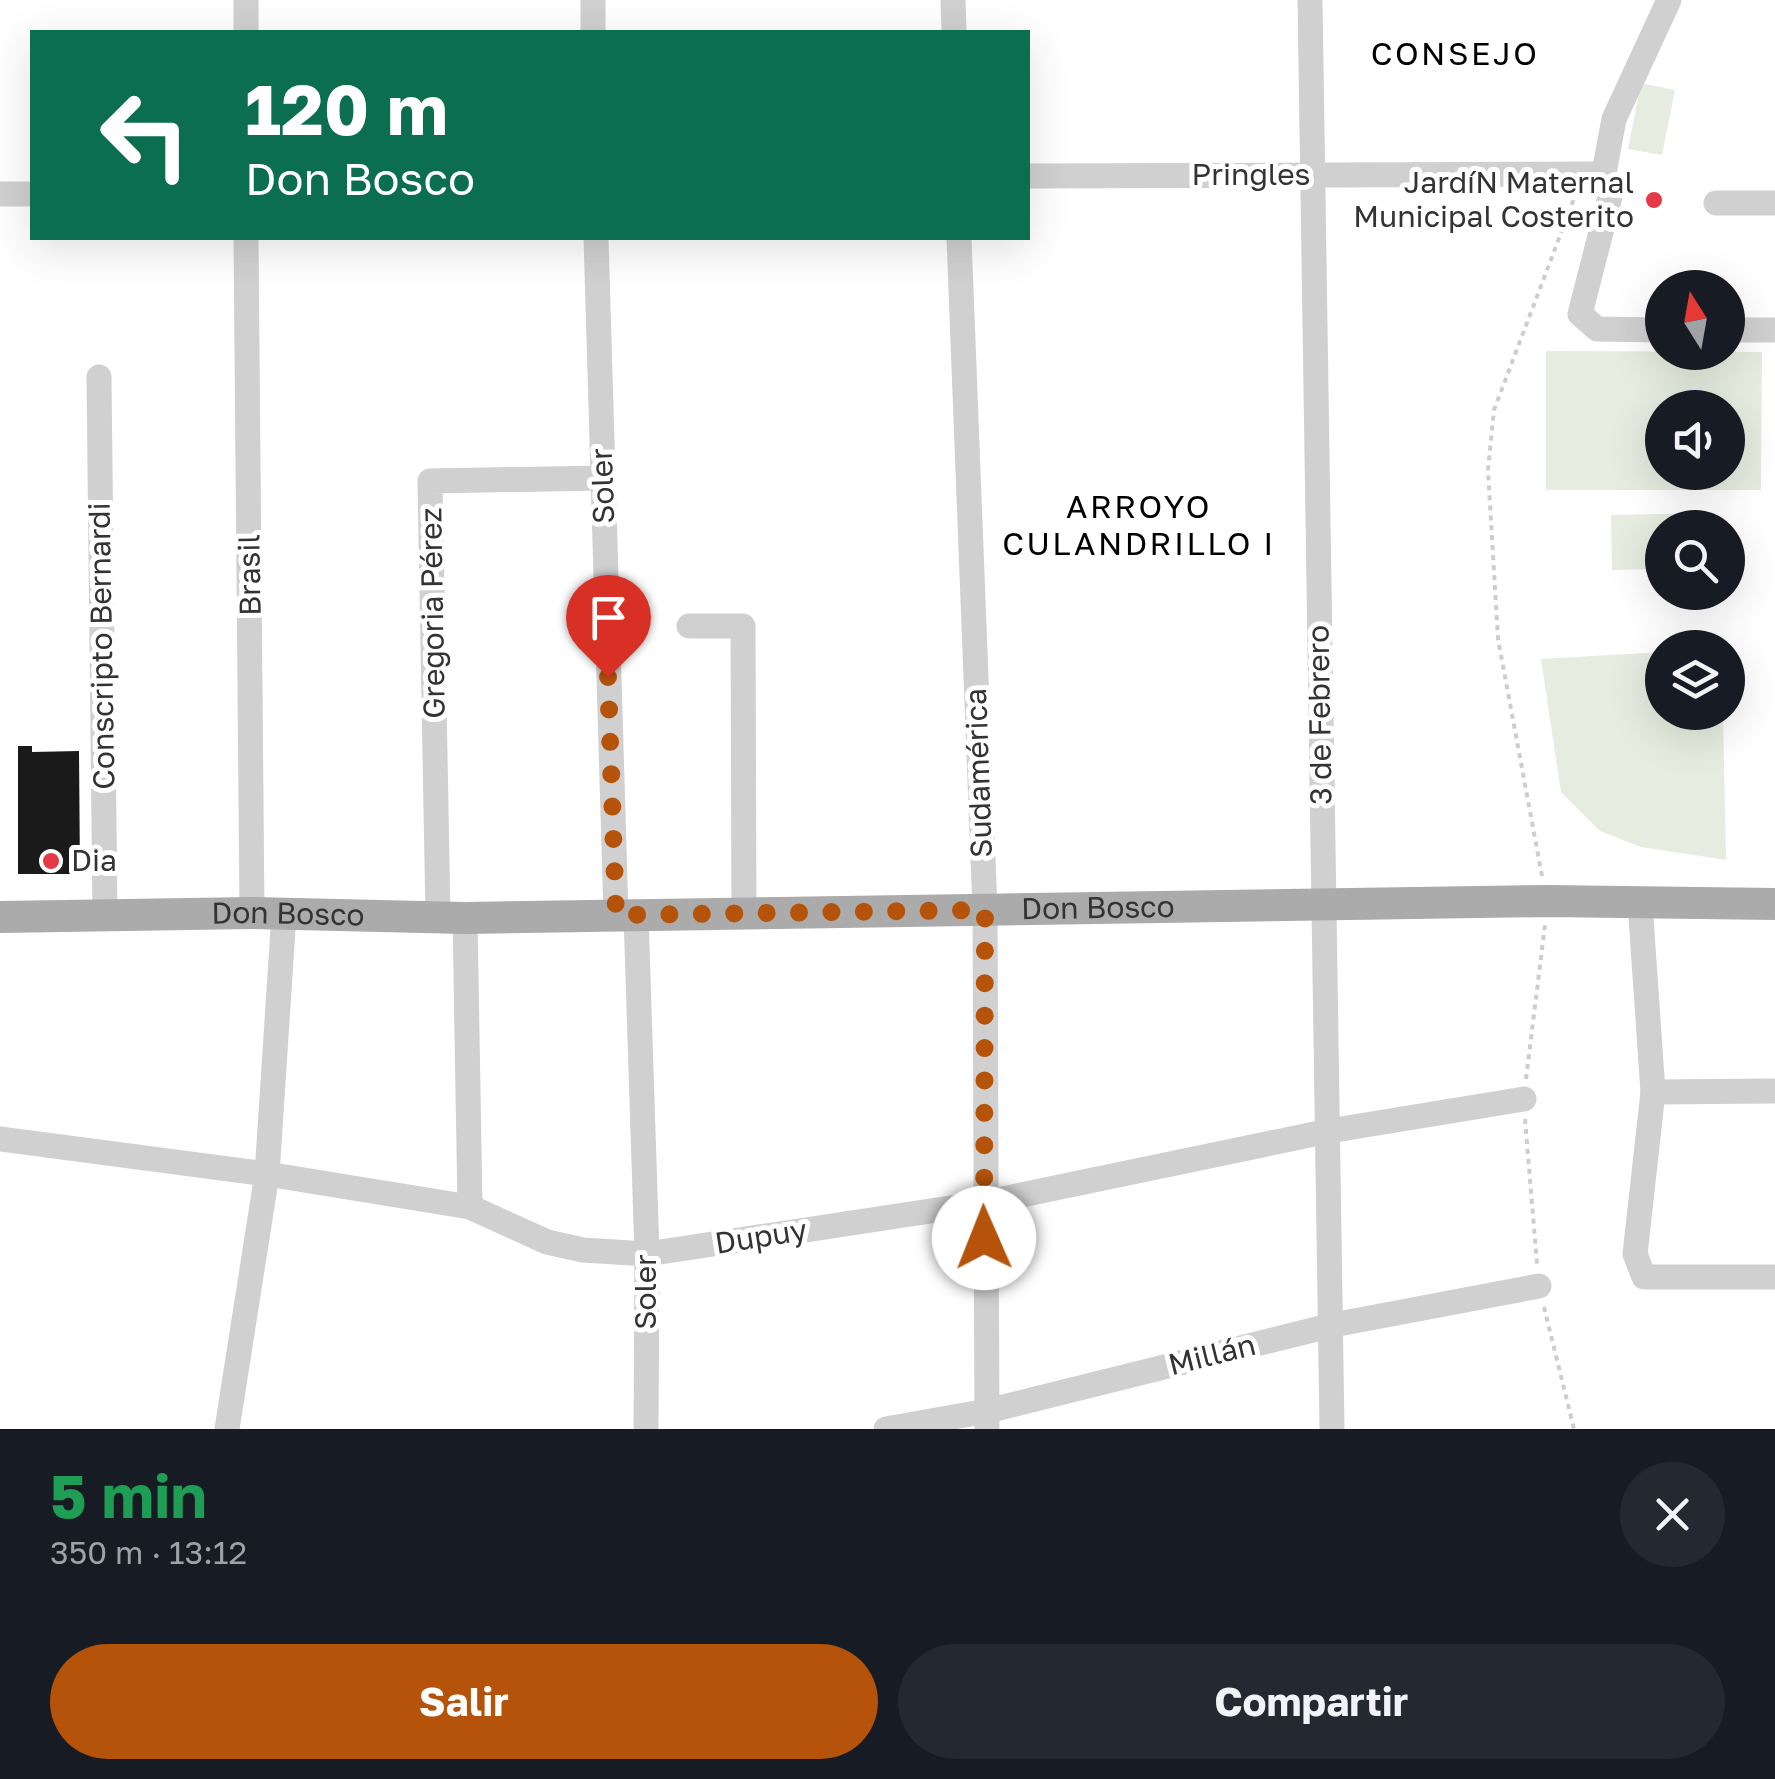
<!DOCTYPE html>
<html lang="es">
<head>
<meta charset="utf-8">
<style>
  body { margin:0; font-family:"Golos Text",sans-serif; background:#242831; color:#f1f3f6; height:100vh; display:flex; flex-direction:column; font-size:38px; white-space:nowrap }
  * { box-sizing:border-box; margin:0 }
  p { font-size:32px; color:#9ea1a6 }
  .icon { flex:none; width:55px; height:55px; fill:none; stroke:currentColor; stroke-width:2; stroke-linecap:round; stroke-linejoin:round }
  .map { position:relative; height:1429px; overflow:hidden }
  .panel { display:flex; flex-direction:column; background:#171b24; flex:1 }
  .panel>* { flex:none }
  .guide { position:absolute; left:30px; top:30px; width:1000px; height:210px; border-radius:0px; box-shadow:0 10px 40px #0002; background:#0b6e4f; color:#fff; overflow:hidden }
  .needle { width:65px; rotate:349deg }
  .tools { position:absolute; left:1645px; top:270px; display:grid; gap:20px }
  .tools a { display:grid; place-items:center; width:100px; height:100px; border-radius:50%; background:#171b24; box-shadow:0 10px 40px #0002; font-size:50px }
  .pin { position:absolute; display:grid; place-items:center; width:85px; height:85px; color:#fff; margin:-102px -42px; border-radius:50% 50% 50% 0; rotate:-45deg; box-shadow:0 0 10px #0007 }
  .pin .icon { rotate:45deg }
  .me { position:absolute; width:110px; margin:-55px; rotate:359deg; stroke-linejoin:round; filter:drop-shadow(0 0 8px #0008) }
  .turn { display:flex; align-items:center; gap:35px; height:210px; padding:0 50px; font-size:45px }
  .turn .icon { width:130px; height:130px; stroke-width:2.5 }
  .turn b { display:block; font-size:70px; line-height:85px }
  .round { display:grid; place-items:center; flex:none; width:105px; height:105px; border-radius:52px; background:#242831 }
  .summary { display:flex; align-items:center; justify-content:space-between; height:170px; padding:0 50px }
  h1 { font-size:60px; font-weight:700; line-height:75px; color:#1e9e55 }
  .cta { display:flex; gap:20px; margin-top:auto; padding:20px 50px }
  .cta a { flex:1; height:115px; border-radius:60px; background:#b45309; color:#fff; font-size:40px; font-weight:700; line-height:115px; text-align:center }
  .cta a+a { background:#242831; color:#f1f3f6 }
  .map>svg:first-child { display:block }
</style>
</head>
<body>
<div class="map">
<svg width="1775" height="1429" viewBox="0 0 1775 1429">
  <rect width="100%" height="100%" fill="#fff"/>
  <g fill="#e6ecdf" fill-rule="evenodd">
    <polygon points="1641,83 1675,90 1662,155 1628,149"/>
    <path d="M 1546,351 L 1762,352 L 1761,490 L 1546,490 ZM 1662,408 L 1728,408 L 1728,472 L 1662,472 Z"/>
    <polygon points="1714,513 1714,527 1662,528 1662,569 1612,570 1611,515"/>
    <polygon points="1662,652 1662,712 1723,713 1726,860 1641,847 1600,831 1561,792 1541,659"/>
  </g>
  <polygon fill="#1a1a1a" points="18,746 32,746 32,752 79,751 80,874 18,874"/>
  <g fill="none" stroke-linecap="round" stroke-linejoin="round">
    <g stroke="#cdcdcd" stroke-width="4" stroke-dasharray="5 5" stroke-linecap="butt">
      <polyline points="1542,876 1498,639 1488,470 1494,410 1575,196"/>
      <polyline points="1526,1079 1545,925"/>
      <polyline points="1525,1119 1537,1264"/>
      <polyline points="1544,1307 1574,1429"/>
    </g>
    <g stroke="#d0d0d0" stroke-width="25">
      <polyline points="593,0 593,32"/>
      <polyline points="953,0 954,32"/>
      <polyline points="1310,0 1332,1429"/>
      <polyline points="246,32 246,0"/>
      <polyline points="1028,176 1593,174 1603,178 1611,193 1580,314 1597,329 1662,330"/>
      <polyline points="1603,178 1614,119 1669,0"/>
      <polyline points="0,194 32,194"/>
      <polyline points="1716,203 1775,203"/>
      <polyline points="246,238 252,913"/>
      <polyline points="596,238 616,915"/>
      <polyline points="959,238 985,910 987,1429"/>
      <polyline points="1728,330 1775,330"/>
      <polyline points="99,377 105,914"/>
      <polyline points="689,626 743,626 744,911"/>
      <polyline points="1640,903 1653,1092 1635,1254 1644,1277 1775,1277"/>
      <polyline points="636,915 647,1254 646,1429"/>
      <polyline points="438,918 430,481 602,478"/>
      <polyline points="465,918 470,1207"/>
      <polyline points="1653,1092 1775,1091"/>
      <polyline points="0,1139 267,1174 470,1207 547,1242 583,1250 647,1254 983,1203 1329,1131 1524,1099"/>
      <polyline points="227,1429 267,1174 284,914"/>
      <polyline points="886,1429 987,1411 1333,1325 1539,1286"/>
    </g>
    <path stroke="#ababab" stroke-width="32" id="s1" d="M 0,917 L 252,913 L 465,918 L 1548,901 L 1775,904"/>
  </g>
  <g fill="none" stroke-linecap="round" stroke-linejoin="round">
    <polyline stroke="#b45309" stroke-width="18" stroke-dasharray="0 32.4" points="608,677 616,915 985,910 984,1238"/>
  </g>
  <g fill="#e63946" stroke="#fff" stroke-width="4">
    <circle cx="1654" cy="200" r="10"/>
    <circle cx="51" cy="861" r="10"/>
  </g>
  <g text-anchor="middle" stroke-width="10" stroke-linejoin="round" paint-order="stroke">
    <g font-size="30" fill="#333" stroke="#fff">
      <text x="1251" y="185">Pringles</text>
      <text transform="translate(603 486) rotate(-92)" y="10">Soler</text>
      <text transform="translate(250 575) rotate(-91)" y="10">Brasil</text>
      <text transform="translate(433 613) rotate(-91)" y="10">Gregoria Pérez</text>
      <text transform="translate(102 646) rotate(-91)" y="10">Conscripto Bernardi</text>
      <text transform="translate(1320 715) rotate(-91)" y="10">3 de Febrero</text>
      <text transform="translate(979 773) rotate(-92)" y="10">Sudamérica</text>
      <text dy="10" stroke="none"><textPath href="#s1" startOffset="1098">Don Bosco</textPath></text>
      <text dy="10" stroke="none"><textPath href="#s1" startOffset="288">Don Bosco</textPath></text>
      <text transform="translate(761 1237) rotate(-9)" y="10">Dupuy</text>
      <text transform="translate(646 1292) rotate(-90)" y="10">Soler</text>
      <text transform="translate(1212 1355) rotate(-14)" y="10">Millán</text>
    </g>
    <g font-size="30" fill="#333" stroke="#fff" text-anchor="end">
      <text x="1634" y="193">JardíN Maternal<tspan x="1634" dy="34">Municipal Costerito</tspan></text>
      <text x="71" y="871" text-anchor="start">Dia</text>
    </g>
    <g font-size="32" letter-spacing="2.5" fill="#000" stroke="#fff">
      <text x="1455" y="65">CONSEJO</text>
      <text x="1139" y="518">ARROYO<tspan x="1139" dy="37">CULANDRILLO I</tspan></text>
    </g>
  </g>
</svg>
<div class="tools">
<a><svg class="needle" viewBox="-14 -14 28 28"><path d="M0-13l5 13h-10z" fill="#e53935"/><path d="M0 13l5-13h-10z" fill="#9ea1a6"/></svg></a>
<a><svg class="icon" aria-label="sound" viewBox="0 0 24 24"><path d="M4 9h4l5-4v14l-5-4H4zM17 9q2 3 0 6"/></svg></a>
<a><svg class="icon" aria-label="search" viewBox="0 0 24 24"><circle cx="10" cy="10" r="6"/><path d="M15 15l6 6"/></svg></a>
<a><svg class="icon" aria-label="layers" viewBox="0 0 24 24"><path d="M12 4l9 5-9 5-9-5zM3 14l9 5 9-5"/></svg></a>
</div>
<div class="pin" style="left:608px;top:677px;background:#d93025"><svg class="icon" aria-label="arrive" viewBox="0 0 24 24"><path d="M6 21V4h12l-3 4 3 4H6"/></svg></div>
<svg class="me" style="left:984px;top:1238px" viewBox="-20 -20 40 40"><circle r="19" fill="#fff"/><path d="M0-13L10 11 0 6-10 11z" fill="#b45309"/></svg>
<div class="guide">
<div class="turn"><svg class="icon" aria-label="left" viewBox="0 0 24 24"><path d="M17 20v-9H6M10 6l-5 5 5 5"/></svg><div><b>120 m</b>Don Bosco</div></div>
</div>
</div>
<section class="panel">
<div class="summary"><div><h1>5 min</h1><p>350 m · 13:12</p></div><a class="round"><svg class="icon" aria-label="close" viewBox="0 0 24 24"><path d="M6 6l12 12M18 6L6 18"/></svg></a></div>
<div class="cta"><a>Salir</a><a>Compartir</a></div>
</section>
</body>
</html>
